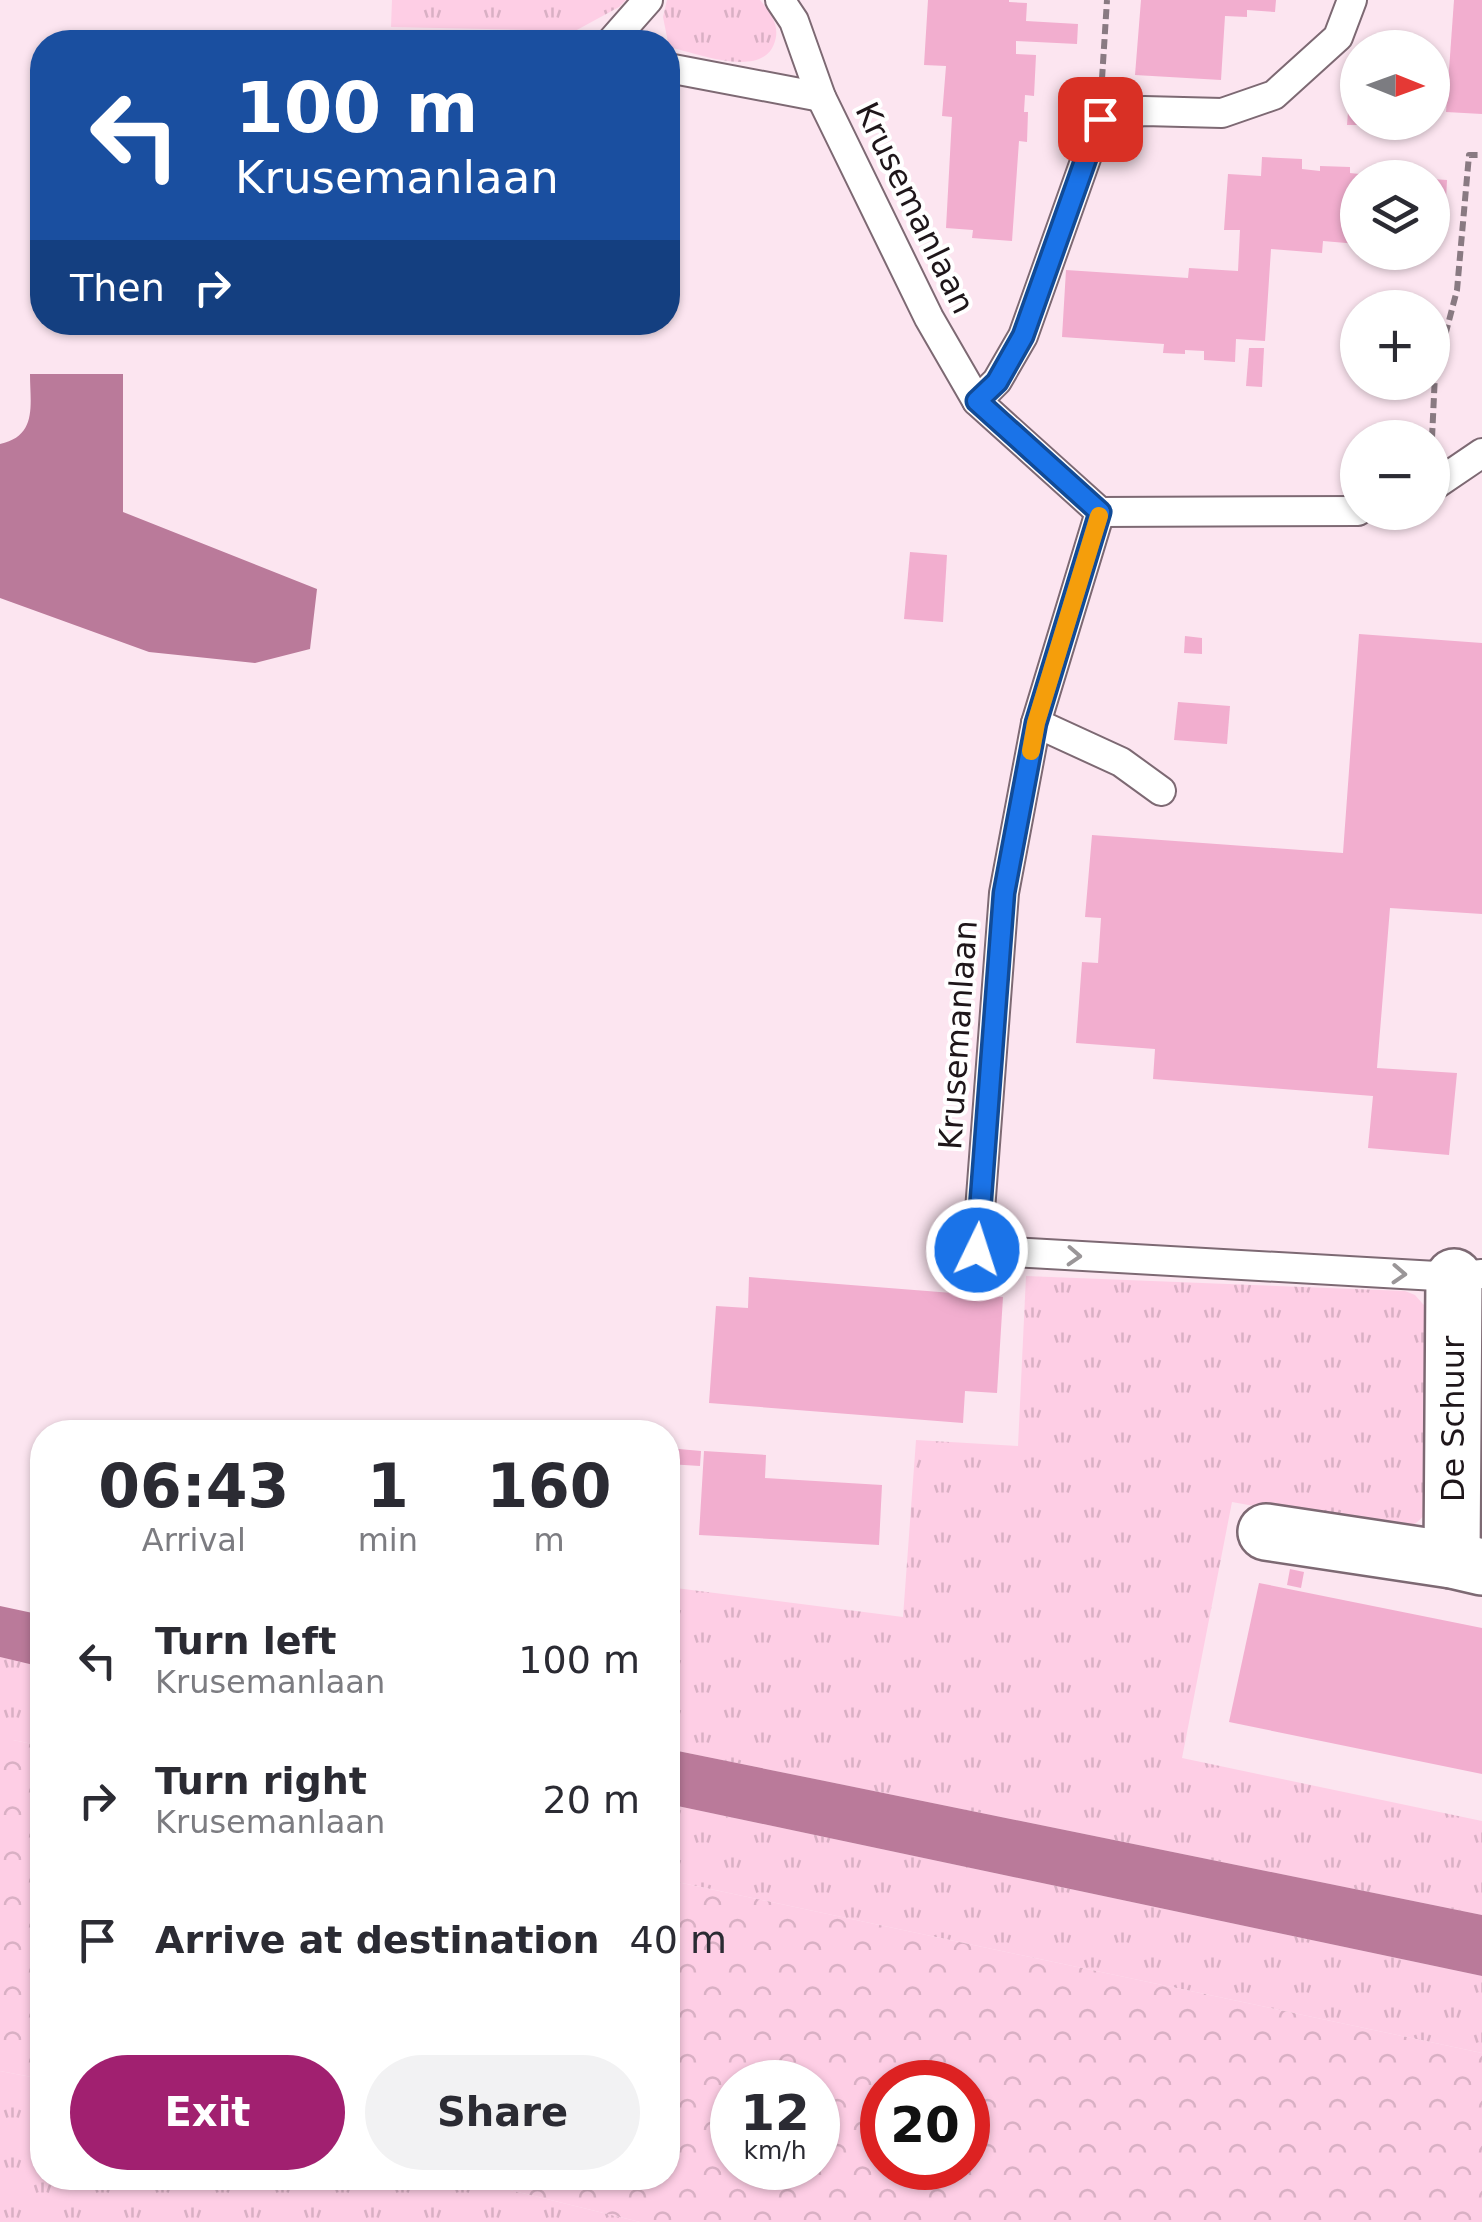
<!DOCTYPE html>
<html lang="en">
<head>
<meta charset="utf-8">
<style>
  body { margin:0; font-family:"DejaVu Sans",sans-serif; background:#f2f2f3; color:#2b2b33; height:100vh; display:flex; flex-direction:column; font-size:38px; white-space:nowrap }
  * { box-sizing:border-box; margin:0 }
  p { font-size:32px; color:#7c7c81 }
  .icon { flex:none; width:55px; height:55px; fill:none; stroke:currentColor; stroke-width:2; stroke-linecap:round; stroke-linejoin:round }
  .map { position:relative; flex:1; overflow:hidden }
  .panel { position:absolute; left:30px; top:1420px; width:650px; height:770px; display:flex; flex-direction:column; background:#fff; border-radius:40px; box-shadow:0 2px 8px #0004 }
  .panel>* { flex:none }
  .guide { position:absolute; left:30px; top:30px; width:650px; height:305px; border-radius:40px; box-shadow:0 2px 8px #0004; background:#1a4fa0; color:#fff; overflow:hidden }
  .needle { width:65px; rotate:91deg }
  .controls { position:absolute; left:1340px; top:30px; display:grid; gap:20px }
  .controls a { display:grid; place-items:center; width:110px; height:110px; border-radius:50%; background:#fff; box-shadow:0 2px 8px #0004; font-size:50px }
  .speed { position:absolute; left:710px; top:2060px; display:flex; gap:20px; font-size:50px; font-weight:700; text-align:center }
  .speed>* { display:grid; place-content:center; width:130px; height:130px; border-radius:50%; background:#fff; box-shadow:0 2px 8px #0004; line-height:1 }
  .speed small { font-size:25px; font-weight:400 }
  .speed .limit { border:15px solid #d22; background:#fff; color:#111 }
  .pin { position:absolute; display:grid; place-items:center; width:85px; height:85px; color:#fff; margin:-42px; border-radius:20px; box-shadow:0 5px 15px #0006 }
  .me { position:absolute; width:110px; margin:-55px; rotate:4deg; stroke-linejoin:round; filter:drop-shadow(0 0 8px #0008) }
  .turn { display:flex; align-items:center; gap:35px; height:210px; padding:0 40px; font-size:45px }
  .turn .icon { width:130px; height:130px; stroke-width:2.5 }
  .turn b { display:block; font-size:70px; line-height:85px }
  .then { display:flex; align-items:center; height:95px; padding:0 40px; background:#0003; gap:20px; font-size:38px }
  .eta { display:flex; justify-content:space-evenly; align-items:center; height:170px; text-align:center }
  .eta b { font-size:60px; font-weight:700; line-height:70px }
  .action { display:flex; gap:20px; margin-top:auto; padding:20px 40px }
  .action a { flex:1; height:115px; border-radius:60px; background:#a12070; color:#fff; font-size:40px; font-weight:700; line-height:115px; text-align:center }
  .action a+a { background:#f2f2f3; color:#2b2b33 }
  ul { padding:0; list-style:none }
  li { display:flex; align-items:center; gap:30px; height:140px; padding:0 40px }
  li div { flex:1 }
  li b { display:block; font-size:38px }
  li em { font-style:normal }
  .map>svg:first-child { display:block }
</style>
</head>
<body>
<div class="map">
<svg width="1482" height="2222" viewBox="0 0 1482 2222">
  <defs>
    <pattern id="grass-tufts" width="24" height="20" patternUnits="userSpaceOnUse" patternTransform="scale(2.5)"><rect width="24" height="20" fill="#fecee5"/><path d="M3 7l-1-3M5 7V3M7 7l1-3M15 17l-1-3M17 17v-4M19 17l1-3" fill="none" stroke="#d9b0c4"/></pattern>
    <pattern id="forest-crowns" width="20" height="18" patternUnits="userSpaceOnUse" patternTransform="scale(2.5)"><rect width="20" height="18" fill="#fecee5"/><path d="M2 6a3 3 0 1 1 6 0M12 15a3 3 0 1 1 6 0" fill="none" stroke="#d9b0c4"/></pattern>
  </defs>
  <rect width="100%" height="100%" fill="#fce5f0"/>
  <g fill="url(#grass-tufts)">
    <polygon points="392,0 626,0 619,7 575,31 391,27"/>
    <path d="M 667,0 L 760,0 C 771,14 781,26 774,44 C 761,79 696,53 669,47 L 663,17 Z"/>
    <path d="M 1026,1276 L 1405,1291 L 1415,1295 L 1430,1312 L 1426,1513 C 1417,1524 1409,1529 1395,1532 L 1232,1502 L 1182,1758 L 1482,1821 L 1482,1915 L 668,1749 L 668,1587 L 903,1617 L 916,1440 L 1018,1446 Z"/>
    <polygon points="0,1657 42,1667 42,1746 13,1740 0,1740"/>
    <polygon points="668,1804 1482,1976 1482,2053 668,1880"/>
    <polygon points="0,2071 42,2079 42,2178 461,2178 640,2222 0,2222"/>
  </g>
  <g fill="url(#forest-crowns)" fill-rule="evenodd">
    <polygon points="0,1740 13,1740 42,1746 42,2079 0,2071"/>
    <path d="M 668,1880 L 1482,2053 L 1482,2222 L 640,2222 L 461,2178 L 668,2178 ZM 732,2082 L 818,2082 L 818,2168 L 732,2168 ZM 882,2082 L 968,2082 L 968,2168 L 882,2168 Z"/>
  </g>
  <g fill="#ba7a9a">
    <path d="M 30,374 L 123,374 L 123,512 L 317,589 L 310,649 L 255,663 L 149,652 L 0,598 L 0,444 C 38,436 30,404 30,374 Z"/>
    <polygon points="0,1606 42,1615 42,1667 0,1657"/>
    <polygon points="668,1749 1482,1915 1482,1976 668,1804"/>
  </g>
  <g fill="#f2aecf">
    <polygon points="928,0 1009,0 1009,2 1027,3 1026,21 1078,24 1077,44 1016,41 1016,54 1036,55 1034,96 1025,95 1024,112 1028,112 1027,142 1019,141 1012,241 972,238 973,230 946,228 952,117 942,116 946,66 924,65"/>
    <polygon points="1141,0 1276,0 1275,12 1247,10 1247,17 1225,16 1221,80 1135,75"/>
    <polygon points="1454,0 1482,0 1482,114 1446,112"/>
    <polygon points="1350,86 1358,87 1358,125 1347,125"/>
    <polygon points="1358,122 1419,122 1419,130 1358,125"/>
    <polygon points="1262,157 1302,159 1302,169 1320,171 1320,166 1350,167 1350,173 1369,175 1369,178 1358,178 1358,244 1323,241 1322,253 1271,249 1265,341 1236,339 1235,362 1204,360 1204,351 1185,350 1185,354 1163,353 1164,344 1062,337 1066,270 1188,278 1189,268 1238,271 1240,230 1224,230 1228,174 1261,176"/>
    <polygon points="1432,179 1447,180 1445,222 1436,222 1435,236 1432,236"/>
    <polygon points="1249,348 1264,348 1262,387 1246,386"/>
    <polygon points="910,552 947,555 943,622 904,619"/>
    <polygon points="1359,634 1482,643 1482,914 1390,908 1377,1068 1457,1073 1449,1155 1368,1148 1373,1096 1153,1079 1155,1049 1076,1043 1082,962 1098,963 1101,918 1085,917 1092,835 1343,853"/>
    <polygon points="1185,636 1202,638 1202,654 1184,653"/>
    <polygon points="1178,702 1230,706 1227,744 1174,740"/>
    <polygon points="749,1277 1003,1297 997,1393 965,1391 963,1423 709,1403 716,1306 748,1308"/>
    <polygon points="668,1448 701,1451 700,1466 668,1464"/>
    <polygon points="704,1451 766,1455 765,1478 882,1485 879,1545 699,1535"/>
    <polygon points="1290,1569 1304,1572 1301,1588 1287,1585"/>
    <polygon points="1259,1583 1482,1628 1482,1774 1229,1722"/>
  </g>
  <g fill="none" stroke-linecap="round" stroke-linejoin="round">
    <defs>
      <g id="lane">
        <polyline points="780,0 794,21 821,97 929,318 977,401 1100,512 1358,511"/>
        <polyline points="611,42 648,0"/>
        <polyline points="668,68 821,97"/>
        <polyline points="977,401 997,381 1023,336 1100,119 1144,111 1222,113 1274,95 1338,37 1352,0"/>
        <polyline points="1432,487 1482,453"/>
        <polyline points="1100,512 1036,723 1004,893 977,1250 1454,1277 1482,1274"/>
        <polyline points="1036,723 1121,762 1161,791"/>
      </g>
      <g id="street">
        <polyline points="1266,1532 1452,1560 1482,1567"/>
        <polyline points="1452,1560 1454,1277"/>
      </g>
    </defs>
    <use href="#lane" stroke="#7d6973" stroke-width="32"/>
    <use href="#street" stroke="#7d6973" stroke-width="60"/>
    <g stroke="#897a82" stroke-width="6" stroke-dasharray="10 5" stroke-linecap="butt">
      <polyline points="1102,79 1107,0"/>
      <polyline points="1432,438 1435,374 1457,290 1469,155 1482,155"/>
    </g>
    <use href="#lane" stroke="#fff" stroke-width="28"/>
    <use href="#street" stroke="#fff" stroke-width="55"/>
  </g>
  <defs><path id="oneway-chevron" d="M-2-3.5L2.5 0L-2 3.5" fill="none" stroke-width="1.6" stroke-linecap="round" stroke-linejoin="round" transform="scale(2.5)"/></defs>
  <g stroke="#9a9698">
    <use href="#oneway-chevron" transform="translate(1074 1256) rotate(3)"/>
    <use href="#oneway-chevron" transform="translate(1399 1274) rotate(3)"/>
  </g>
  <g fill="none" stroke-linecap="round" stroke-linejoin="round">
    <defs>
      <polyline id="route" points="977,1250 1004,893 1036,723 1100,512 977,401 997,382 1023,336 1100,119"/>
    </defs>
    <use href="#route" stroke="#114b97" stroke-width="25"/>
    <use href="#route" stroke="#1a73e8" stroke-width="18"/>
    <polyline stroke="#f59e0b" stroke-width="18" points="1031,751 1036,723 1099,516"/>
  </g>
  <g text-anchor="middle" stroke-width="8" stroke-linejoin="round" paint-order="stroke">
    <g font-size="32" fill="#1e161a" stroke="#fff">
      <text transform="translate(915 208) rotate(64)" y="11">Krusemanlaan</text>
      <text transform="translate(958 1035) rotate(-86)" y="11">Krusemanlaan</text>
      <text transform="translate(1453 1419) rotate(-90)" y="11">De Schuur</text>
    </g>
  </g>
</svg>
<div class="controls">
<a><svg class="needle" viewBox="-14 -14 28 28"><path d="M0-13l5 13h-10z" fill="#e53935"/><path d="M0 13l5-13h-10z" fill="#7c7c81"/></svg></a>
<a><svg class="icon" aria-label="layers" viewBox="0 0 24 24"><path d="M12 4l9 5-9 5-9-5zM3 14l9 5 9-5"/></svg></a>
<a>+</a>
<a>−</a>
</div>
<div class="speed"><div>12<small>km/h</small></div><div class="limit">20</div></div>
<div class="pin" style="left:1100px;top:119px;background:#d93025"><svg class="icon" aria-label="arrive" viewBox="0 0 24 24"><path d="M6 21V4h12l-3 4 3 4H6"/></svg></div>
<svg class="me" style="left:977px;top:1250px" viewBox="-20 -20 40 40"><circle r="17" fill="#1a73e8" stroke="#fff" stroke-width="3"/><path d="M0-11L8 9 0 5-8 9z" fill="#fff"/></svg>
<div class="guide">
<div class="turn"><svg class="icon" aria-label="left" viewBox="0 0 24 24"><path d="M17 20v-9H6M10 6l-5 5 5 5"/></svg><div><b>100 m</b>Krusemanlaan</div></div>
<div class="then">Then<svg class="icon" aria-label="right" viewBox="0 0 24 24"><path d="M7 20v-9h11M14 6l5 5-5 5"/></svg></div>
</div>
<section class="panel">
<div class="eta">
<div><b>06:43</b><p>Arrival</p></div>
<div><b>1</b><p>min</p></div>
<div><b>160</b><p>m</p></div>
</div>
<ul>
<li><svg class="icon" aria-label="left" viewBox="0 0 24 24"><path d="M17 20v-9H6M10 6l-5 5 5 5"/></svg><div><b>Turn left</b><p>Krusemanlaan</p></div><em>100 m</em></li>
<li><svg class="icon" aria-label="right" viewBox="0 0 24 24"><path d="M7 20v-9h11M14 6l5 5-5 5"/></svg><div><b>Turn right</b><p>Krusemanlaan</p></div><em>20 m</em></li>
<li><svg class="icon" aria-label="arrive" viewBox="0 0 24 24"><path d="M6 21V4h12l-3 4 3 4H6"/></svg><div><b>Arrive at destination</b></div><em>40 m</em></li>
</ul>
<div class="action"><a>Exit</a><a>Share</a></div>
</section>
</div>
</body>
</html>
